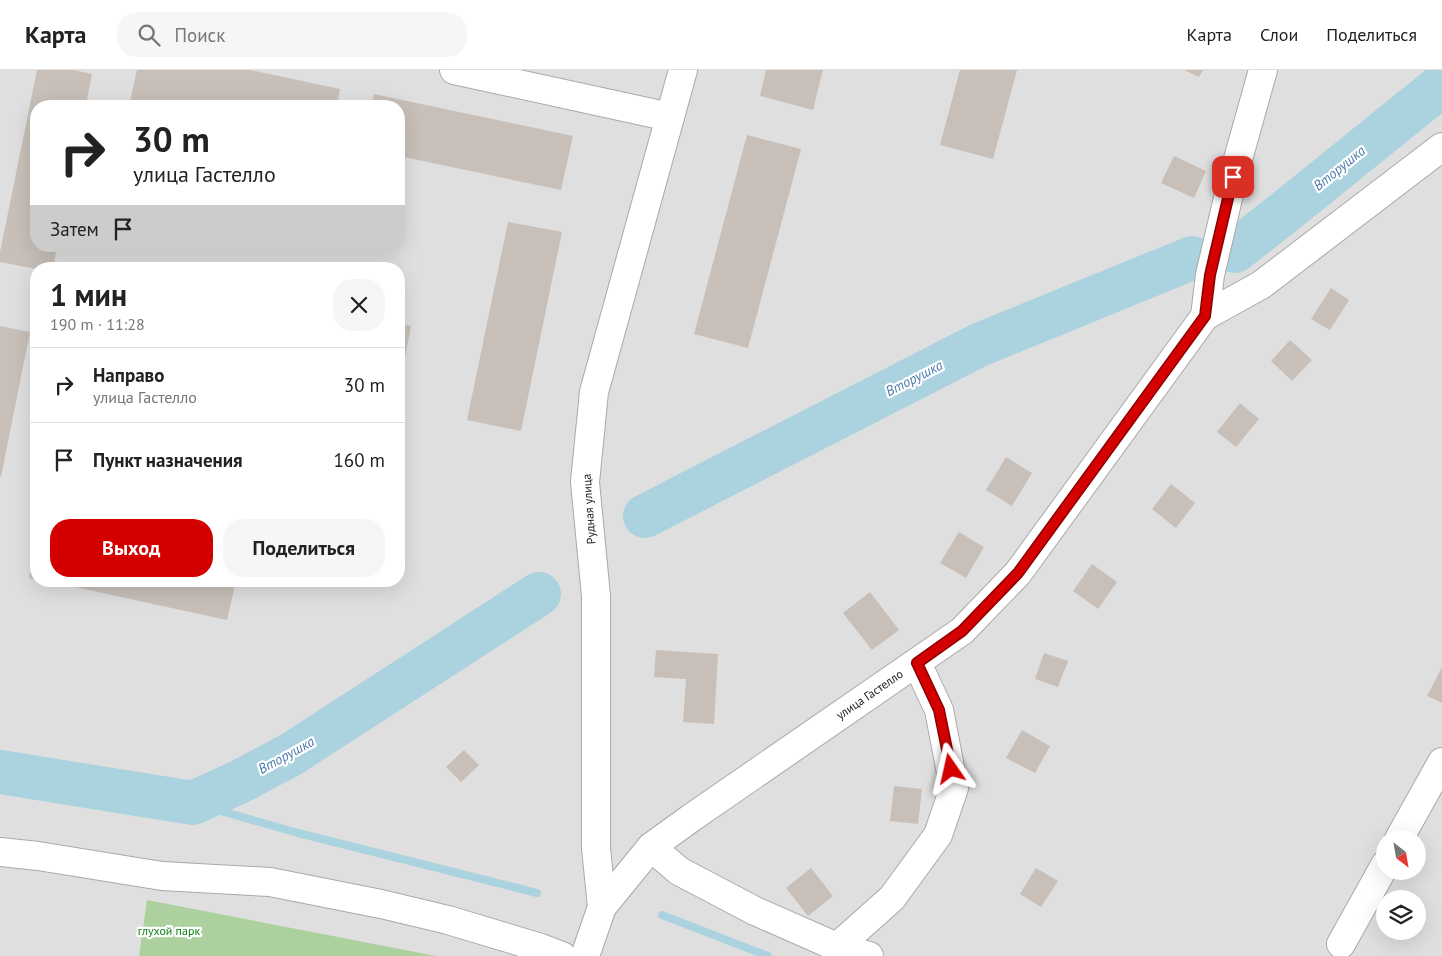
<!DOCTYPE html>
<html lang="ru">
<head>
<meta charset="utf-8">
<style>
  body { margin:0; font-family:"PT Sans",sans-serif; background:#f6f6f6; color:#222; height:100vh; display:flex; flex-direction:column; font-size:19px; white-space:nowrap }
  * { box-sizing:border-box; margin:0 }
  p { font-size:16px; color:#767676 }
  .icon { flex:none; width:28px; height:28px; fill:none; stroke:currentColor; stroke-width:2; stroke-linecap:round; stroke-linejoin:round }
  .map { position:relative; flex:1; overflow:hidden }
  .drawer { position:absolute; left:30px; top:192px; width:375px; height:325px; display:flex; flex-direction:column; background:#fff; border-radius:20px; box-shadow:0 5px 20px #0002 }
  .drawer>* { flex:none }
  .hud { position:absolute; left:30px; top:30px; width:375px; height:152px; border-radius:20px; box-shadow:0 5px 20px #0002; background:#fff; color:#222; overflow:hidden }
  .needle { width:32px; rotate:149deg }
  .tools { position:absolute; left:1376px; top:760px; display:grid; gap:10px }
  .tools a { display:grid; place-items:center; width:50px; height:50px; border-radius:50%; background:#fff; box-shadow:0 5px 20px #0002; font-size:25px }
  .pin { position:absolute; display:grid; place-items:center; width:42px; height:42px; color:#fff; margin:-21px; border-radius:10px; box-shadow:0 2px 8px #0006 }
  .me { position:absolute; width:55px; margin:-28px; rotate:349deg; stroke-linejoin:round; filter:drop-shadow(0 0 4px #0008) }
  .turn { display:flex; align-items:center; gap:18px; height:105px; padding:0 20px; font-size:22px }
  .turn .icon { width:65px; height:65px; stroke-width:2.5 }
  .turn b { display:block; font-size:35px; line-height:42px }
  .then { display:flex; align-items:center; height:48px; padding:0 20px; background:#0003; gap:10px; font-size:19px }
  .round { display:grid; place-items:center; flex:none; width:52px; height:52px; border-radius:20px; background:#f6f6f6 }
  .overview { display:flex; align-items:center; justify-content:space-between; height:85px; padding:0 20px }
  h1 { font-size:30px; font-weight:600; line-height:38px }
  .cta { display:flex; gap:10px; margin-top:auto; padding:10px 20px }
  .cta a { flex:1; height:58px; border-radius:20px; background:#d40000; color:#fff; font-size:20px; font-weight:600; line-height:58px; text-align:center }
  .cta a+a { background:#f6f6f6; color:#222 }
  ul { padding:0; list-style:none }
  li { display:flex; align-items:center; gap:15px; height:75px; padding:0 20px; border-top:1px solid #e0e0e0 }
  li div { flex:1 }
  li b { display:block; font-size:19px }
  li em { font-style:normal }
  header { display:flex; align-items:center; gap:30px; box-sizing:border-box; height:70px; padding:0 25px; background:#fff; border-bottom:1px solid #e0e0e0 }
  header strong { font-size:24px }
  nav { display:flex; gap:28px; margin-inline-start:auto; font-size:18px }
  .search { width:350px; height:45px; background:#f6f6f6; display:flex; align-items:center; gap:12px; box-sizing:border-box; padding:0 18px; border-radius:20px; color:#767676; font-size:19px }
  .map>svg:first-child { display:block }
</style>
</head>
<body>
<header>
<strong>Карта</strong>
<div class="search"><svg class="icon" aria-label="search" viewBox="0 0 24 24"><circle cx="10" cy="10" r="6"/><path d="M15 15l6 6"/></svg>Поиск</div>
<nav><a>Карта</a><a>Слои</a><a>Поделиться</a></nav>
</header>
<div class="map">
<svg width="1442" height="886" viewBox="0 0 1442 886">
  <rect width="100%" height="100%" fill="#f2efe9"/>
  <path fill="#e0dfdf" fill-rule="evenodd" d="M 0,0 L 1442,0 L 1442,886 L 0,886 ZM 36,36 L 399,36 L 399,176 L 36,176 ZM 36,199 L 399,199 L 399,511 L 36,511 ZM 1385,769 L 1418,769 L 1418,801 L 1385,801 ZM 1385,829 L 1418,829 L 1418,861 L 1385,861 Z"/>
  <polygon fill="#add19e" points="147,830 436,886 139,886"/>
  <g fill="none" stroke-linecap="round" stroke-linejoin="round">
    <g stroke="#aad3df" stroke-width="8">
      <polyline points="193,733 298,763 537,823"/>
      <polyline points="662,845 768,886"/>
    </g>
    <g stroke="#aad3df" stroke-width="44">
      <polyline points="1235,181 1296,133 1442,15"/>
      <polyline points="645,446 979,275 1192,188"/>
      <polyline points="0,702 193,733 239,712 290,685 539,524"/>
    </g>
  </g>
  <g fill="#c7bfb8">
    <polygon points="37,0 74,0 92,4 86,36 36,36 36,176 57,176 53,199 36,199 0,192 0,182"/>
    <polygon points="137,0 250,0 340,19 337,36 155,36 130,31"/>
    <polygon points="766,0 823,0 813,40 760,26"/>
    <polygon points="960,0 1017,0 993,89 940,75"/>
    <polygon points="1184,0 1203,0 1199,7"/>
    <polygon points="374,24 573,66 561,120 399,86 399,36 372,36"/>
    <polygon points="747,65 801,79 748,278 694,264"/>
    <polygon points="1174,86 1206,101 1194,128 1161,113"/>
    <polygon points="508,152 562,162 521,361 467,350"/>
    <polygon points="1331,218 1349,230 1330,260 1311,249"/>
    <polygon points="399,254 411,256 400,314 399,313"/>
    <polygon points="0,256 30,262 1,407 0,407"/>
    <polygon points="1290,270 1312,290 1292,311 1271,291"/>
    <polygon points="1240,333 1259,349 1236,377 1217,362"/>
    <polygon points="1006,387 1032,403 1012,436 986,420"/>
    <polygon points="1171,414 1195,433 1176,458 1152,439"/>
    <polygon points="959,462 984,477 966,508 940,493"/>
    <polygon points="35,478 36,478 36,510 29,508"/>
    <polygon points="1092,494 1117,512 1098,539 1073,521"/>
    <polygon points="47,511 236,511 227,550"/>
    <polygon points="870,522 899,560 872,580 843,543"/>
    <polygon points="656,580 718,584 714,654 683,652 686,609 654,607"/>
    <polygon points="1044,583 1068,591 1058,617 1035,609"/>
    <polygon points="1442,597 1442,633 1427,626"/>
    <polygon points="1022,660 1050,676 1035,703 1006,688"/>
    <polygon points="464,680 479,695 461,712 446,697"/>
    <polygon points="894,716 922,719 918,754 890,751"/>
    <polygon points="811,798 833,826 808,846 786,818"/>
    <polygon points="1036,798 1058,811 1041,837 1020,824"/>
  </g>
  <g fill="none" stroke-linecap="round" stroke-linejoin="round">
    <defs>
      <g id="minor">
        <polyline points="454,0 670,47"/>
        <polyline points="1205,246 1261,215 1442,77"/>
        <polyline points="1399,769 1442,692"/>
        <polyline points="651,777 679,801 755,841 837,877 869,886"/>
        <polyline points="0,782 38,786 162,806 270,812 381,834 448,850 541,878 562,886"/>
        <path id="s1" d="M 602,837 L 651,777 L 691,748 L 962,561 L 1018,503 L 1205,246 L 1210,205 L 1233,107 L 1263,0"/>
        <polyline points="1341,874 1385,795"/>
        <polyline points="837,877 892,828 938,765 954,718 939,640 917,593"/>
        <polyline points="585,886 602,837 596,778 596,526 585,412 594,322 683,0"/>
      </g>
    </defs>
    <use href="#minor" stroke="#a9a9a9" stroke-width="30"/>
    <use href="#minor" stroke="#fff" stroke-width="28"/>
  </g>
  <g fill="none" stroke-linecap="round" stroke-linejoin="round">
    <defs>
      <polyline id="route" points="951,699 939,640 917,593 962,561 1018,503 1205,246 1210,205 1233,107"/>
    </defs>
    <use href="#route" stroke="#8a0000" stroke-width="12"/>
    <use href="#route" stroke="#d40000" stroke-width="9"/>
  </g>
  <g text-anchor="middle" stroke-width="4.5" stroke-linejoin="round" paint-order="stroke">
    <g font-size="12" fill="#222" stroke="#fff">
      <text transform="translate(589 439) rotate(-94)" y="4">Рудная улица</text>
      <text dy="4" stroke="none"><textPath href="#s1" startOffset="344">улица Гастелло</textPath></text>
    </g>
    <g font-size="12" fill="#0c8416" stroke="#fff">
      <text x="169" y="865">глухой парк</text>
    </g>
    <g font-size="14" font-style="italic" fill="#4a7aab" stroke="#fff">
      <text transform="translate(1339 98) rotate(-39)" y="5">Вторушка</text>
      <text transform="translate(914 308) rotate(-27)" y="5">Вторушка</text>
      <text transform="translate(286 685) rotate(-29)" y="5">Вторушка</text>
    </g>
  </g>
</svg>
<div class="tools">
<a><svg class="needle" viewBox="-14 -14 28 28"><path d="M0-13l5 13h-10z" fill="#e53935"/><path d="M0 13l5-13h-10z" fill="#767676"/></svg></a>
<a><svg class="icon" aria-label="layers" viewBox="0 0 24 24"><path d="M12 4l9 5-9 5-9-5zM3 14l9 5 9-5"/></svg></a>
</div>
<div class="pin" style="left:1233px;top:107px;background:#d93025"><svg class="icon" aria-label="arrive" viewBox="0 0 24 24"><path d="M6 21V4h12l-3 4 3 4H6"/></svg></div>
<svg class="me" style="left:951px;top:699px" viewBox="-20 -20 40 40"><path d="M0-17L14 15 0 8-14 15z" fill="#d40000" stroke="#fff" stroke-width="4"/></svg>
<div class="hud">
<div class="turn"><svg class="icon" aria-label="right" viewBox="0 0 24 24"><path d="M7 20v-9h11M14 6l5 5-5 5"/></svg><div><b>30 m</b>улица Гастелло</div></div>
<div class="then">Затем<svg class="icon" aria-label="arrive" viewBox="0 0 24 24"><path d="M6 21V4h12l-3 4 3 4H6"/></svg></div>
</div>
<section class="drawer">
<div class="overview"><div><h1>1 мин</h1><p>190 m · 11:28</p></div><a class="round"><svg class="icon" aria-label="close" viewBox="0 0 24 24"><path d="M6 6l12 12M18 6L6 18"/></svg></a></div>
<ul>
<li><svg class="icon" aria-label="right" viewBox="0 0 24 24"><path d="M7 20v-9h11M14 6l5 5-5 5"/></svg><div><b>Направо</b><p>улица Гастелло</p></div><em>30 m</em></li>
<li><svg class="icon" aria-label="arrive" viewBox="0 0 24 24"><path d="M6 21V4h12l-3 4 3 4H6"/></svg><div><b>Пункт назначения</b></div><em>160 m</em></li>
</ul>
<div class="cta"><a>Выход</a><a>Поделиться</a></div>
</section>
</div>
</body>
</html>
